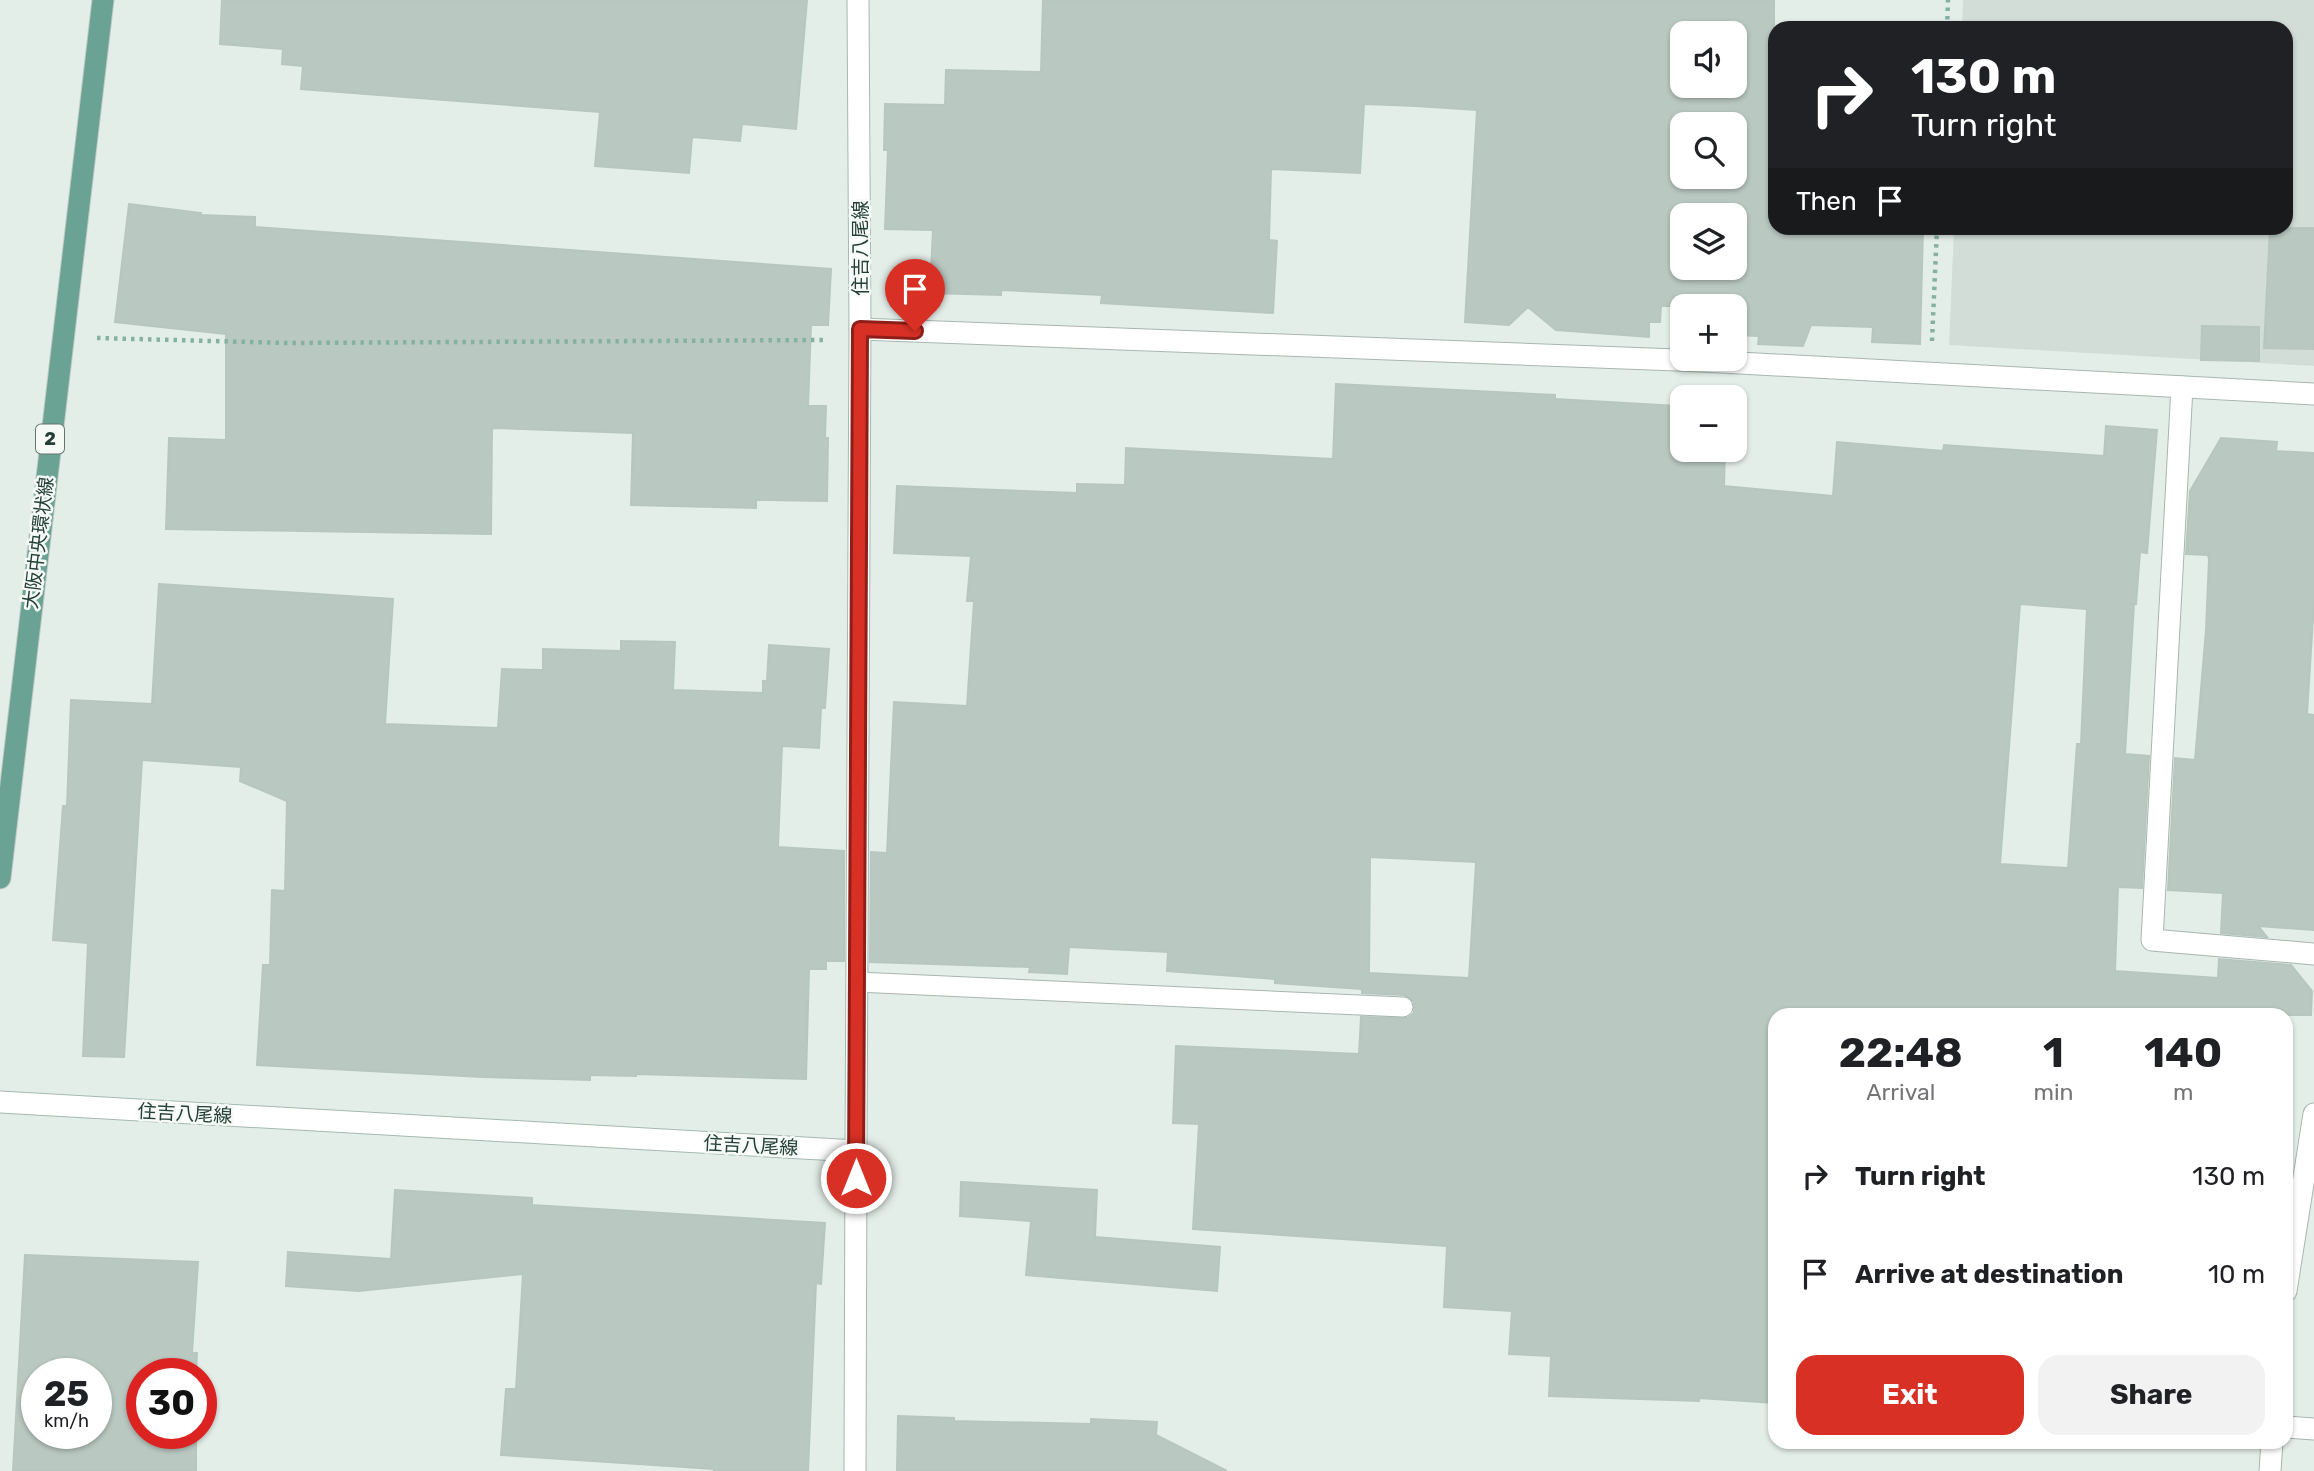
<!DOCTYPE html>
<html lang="en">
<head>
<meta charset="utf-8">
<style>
  body { margin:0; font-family:Rubik,"Noto Sans JP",sans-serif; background:#f2f2f2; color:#202124; height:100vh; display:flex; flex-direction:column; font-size:26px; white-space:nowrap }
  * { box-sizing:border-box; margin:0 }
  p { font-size:23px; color:#757577 }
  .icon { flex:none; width:38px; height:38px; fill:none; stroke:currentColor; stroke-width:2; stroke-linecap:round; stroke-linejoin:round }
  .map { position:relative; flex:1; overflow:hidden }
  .sheet { position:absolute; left:1768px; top:1008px; width:525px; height:441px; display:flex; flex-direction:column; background:#fff; border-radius:21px; box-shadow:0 2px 5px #0004 }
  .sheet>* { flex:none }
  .banner { position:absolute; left:1768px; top:21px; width:525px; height:214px; border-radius:21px; box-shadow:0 2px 5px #0004; background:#202124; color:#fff; overflow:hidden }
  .buttons { position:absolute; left:1670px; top:21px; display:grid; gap:14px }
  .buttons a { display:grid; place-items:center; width:77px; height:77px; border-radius:14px; background:#fff; box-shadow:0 2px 5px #0004; font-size:35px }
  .speed { position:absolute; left:21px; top:1358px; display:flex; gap:14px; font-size:35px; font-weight:700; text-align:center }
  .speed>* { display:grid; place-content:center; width:91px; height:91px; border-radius:50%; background:#fff; box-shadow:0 2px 5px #0004; line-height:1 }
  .speed small { font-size:18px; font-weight:400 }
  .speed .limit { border:10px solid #d22; background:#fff; color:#111 }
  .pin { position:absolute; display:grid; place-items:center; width:60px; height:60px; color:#fff; margin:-72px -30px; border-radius:50% 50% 50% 0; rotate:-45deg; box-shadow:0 0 7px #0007 }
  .pin .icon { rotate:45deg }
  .me { position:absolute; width:77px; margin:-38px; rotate:0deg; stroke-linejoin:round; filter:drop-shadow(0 0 5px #0008) }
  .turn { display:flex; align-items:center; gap:24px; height:147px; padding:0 28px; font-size:32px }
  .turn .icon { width:91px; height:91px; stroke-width:2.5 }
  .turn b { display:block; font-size:49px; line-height:60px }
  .then { display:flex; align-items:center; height:66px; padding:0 28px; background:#0003; gap:14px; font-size:26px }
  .eta { display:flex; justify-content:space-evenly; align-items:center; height:119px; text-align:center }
  .eta b { font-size:42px; font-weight:700; line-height:49px }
  .primary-button { display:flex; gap:14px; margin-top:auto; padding:14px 28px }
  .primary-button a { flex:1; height:80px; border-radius:21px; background:#d93025; color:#fff; font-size:28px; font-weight:700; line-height:80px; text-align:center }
  .primary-button a+a { background:#f2f2f2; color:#202124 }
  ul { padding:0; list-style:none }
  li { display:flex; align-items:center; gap:21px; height:98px; padding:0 28px }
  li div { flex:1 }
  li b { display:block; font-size:26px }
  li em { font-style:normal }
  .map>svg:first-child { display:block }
</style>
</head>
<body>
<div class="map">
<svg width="2314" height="1471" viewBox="0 0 2314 1471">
  <rect width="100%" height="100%" fill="#e4eee9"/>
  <polygon fill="#d2ddd8" points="1963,0 2314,0 2314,366 1949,345 1954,228 2286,228 2286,28 1962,28"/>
  <g fill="#bac8c2" stroke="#b7c7c0" stroke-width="2" fill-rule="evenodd">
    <polygon points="222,0 807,0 796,129 742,124 740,141 692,137 689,173 595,166 600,112 301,89 303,66 282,64 283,49 220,44"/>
    <path d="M 1043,0 L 1774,0 L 1774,228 L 1923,229 L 1920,344 L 1872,342 L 1873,327 L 1811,325 L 1803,346 L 1758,344 L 1759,336 L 1734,335 L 1734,306 L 1661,306 L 1660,322 L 1649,322 L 1649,337 L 1556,330 L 1528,307 L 1509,325 L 1465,322 L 1477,110 L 1416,106 L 1364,104 L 1360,173 L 1271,169 L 1269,240 L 1277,241 L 1273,313 L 1101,303 L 1102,295 L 1001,290 L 1001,295 L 930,293 L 933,230 L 885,229 L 888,150 L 884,150 L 885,104 L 945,105 L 946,70 L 1041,72 ZM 1682,33 L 1734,33 L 1734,86 L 1682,86 ZM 1682,124 L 1734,124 L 1734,177 L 1682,177 ZM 1682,215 L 1734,215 L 1734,268 L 1682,268 Z"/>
    <polygon points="129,204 201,213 200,215 255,217 255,227 831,269 828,325 811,325 808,406 826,406 825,438 828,438 827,501 756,500 756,508 631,505 633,433 495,428 492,429 491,534 166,529 169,438 226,440 226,334 115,322"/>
    <polygon points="2270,228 2314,228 2314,349 2264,348"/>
    <polygon points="2202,326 2259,327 2259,361 2201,360"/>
    <path d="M 1336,384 L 1555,395 L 1555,399 L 1677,406 L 1675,450 L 1725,450 L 1724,486 L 1833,496 L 1837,442 L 1943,451 L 1944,445 L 2104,456 L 2106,426 L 2157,430 L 2147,553 L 2140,552 L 2136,604 L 2134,604 L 2125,754 L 2149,756 L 2142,888 L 2118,887 L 2115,971 L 2218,978 L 2219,959 L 2291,965 L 2312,991 L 2311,1015 L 1774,1015 L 1774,1403 L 1699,1398 L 1699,1401 L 1549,1396 L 1551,1356 L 1509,1354 L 1512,1311 L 1444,1307 L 1447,1246 L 1193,1229 L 1199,1124 L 1173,1123 L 1176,1046 L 1359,1054 L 1361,1017 L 1408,1018 L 1414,1013 L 1414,1002 L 1404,995 L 1362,993 L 1362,989 L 1275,983 L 1275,979 L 1167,971 L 1168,952 L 1069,947 L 1067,974 L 1029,972 L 1030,967 L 870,962 L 871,852 L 887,853 L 894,702 L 967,706 L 974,601 L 967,601 L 971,556 L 894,553 L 897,486 L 1077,493 L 1077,484 L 1125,485 L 1126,448 L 1333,459 ZM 2020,604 L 2087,609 L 2081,744 L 2077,744 L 2068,868 L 2000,864 ZM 1370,857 L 1476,862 L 1469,978 L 1369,973 Z"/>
    <polygon points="2221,438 2277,442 2276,451 2314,453 2314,602 2307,714 2314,715 2314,930 2258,926 2267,937 2221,933 2223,893 2168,890 2175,758 2195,760 2206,630 2209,559 2208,555 2186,554 2190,491"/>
    <polygon points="159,584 393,599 385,724 498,728 502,669 543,670 543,649 621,651 621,641 675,642 673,690 763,693 763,681 767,681 769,645 829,649 825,708 821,708 819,748 782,746 778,847 844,851 844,961 826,961 826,969 809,969 806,1079 636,1074 636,1076 590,1075 590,1080 482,1077 257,1065 263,965 270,965 272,890 285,891 287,801 240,781 241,767 142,760 124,1057 83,1056 88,943 53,940 63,806 67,806 71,700 152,704"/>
    <polygon points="961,1182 1097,1190 1095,1237 1220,1247 1217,1291 1026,1275 1031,1221 960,1216"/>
    <polygon points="395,1190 532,1198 532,1205 825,1223 821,1284 816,1283 808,1471 714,1471 714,1469 501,1455 506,1389 516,1389 523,1274 359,1291 286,1286 288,1252 391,1259"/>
    <path d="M 25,1255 L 198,1262 L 192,1353 L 197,1353 L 196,1374 L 142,1374 L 142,1433 L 196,1433 L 196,1471 L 13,1471 ZM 37,1374 L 96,1374 L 96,1433 L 37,1433 Z"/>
    <polygon points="898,1416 954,1418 954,1421 1091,1424 1091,1419 1157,1422 1156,1435 1227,1471 897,1471"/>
  </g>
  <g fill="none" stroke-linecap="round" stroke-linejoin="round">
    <defs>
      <polyline id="service" points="857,982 1403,1007"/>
      <g id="minor">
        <polyline points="860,329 1703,361 2314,394"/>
        <polyline points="2182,387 2152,940 2314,954"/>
        <polyline points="2286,1291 2314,1114"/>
        <polyline points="2286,1427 2314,1429"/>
        <polyline points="855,1471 856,1151"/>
        <polyline points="2270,1471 2272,1442"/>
      </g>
      <polyline id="secondary" points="0,1102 856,1151 860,329 858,0"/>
      <polyline id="primary" points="0,878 103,0"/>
    </defs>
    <use href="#service" stroke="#a7b6b0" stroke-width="21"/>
    <use href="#minor" stroke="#a7b6b0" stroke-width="23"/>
    <use href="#secondary" stroke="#a3b9b1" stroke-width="23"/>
    <use href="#primary" stroke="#c2c9c7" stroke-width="23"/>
    <g stroke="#85b1a3" stroke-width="4.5" stroke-dasharray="3.5 5" stroke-linecap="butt">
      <polyline points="1947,28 1948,0"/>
      <polyline points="97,338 288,343 827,340"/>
      <polyline points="1932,341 1937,228"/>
    </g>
    <use href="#service" stroke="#fff" stroke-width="19"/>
    <use href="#minor" stroke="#fff" stroke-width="21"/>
    <use href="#secondary" stroke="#fff" stroke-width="21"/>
    <use href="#primary" stroke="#6aa294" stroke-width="21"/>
  </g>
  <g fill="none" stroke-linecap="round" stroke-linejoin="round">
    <defs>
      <polyline id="route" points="856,1178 860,329 915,331"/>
    </defs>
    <use href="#route" stroke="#8d1f18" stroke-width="18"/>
    <use href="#route" stroke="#d93025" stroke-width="12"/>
  </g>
  <g text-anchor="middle" stroke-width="5" stroke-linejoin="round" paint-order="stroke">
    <rect fill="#f5faf7" stroke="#637771" stroke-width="2" x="36" y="424.5" width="28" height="29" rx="5"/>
    <g font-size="18" font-weight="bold" fill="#243f38">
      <text x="50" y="445">2</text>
    </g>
    <g font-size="19" fill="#243f38" stroke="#f5faf7">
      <text transform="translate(860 248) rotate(-90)" y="7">住吉八尾線</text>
      <text transform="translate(38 543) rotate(-83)" y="7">大阪中央環状線</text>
      <text transform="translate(185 1113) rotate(3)" y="7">住吉八尾線</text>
      <text transform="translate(751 1145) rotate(3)" y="7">住吉八尾線</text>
    </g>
  </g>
</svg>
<div class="buttons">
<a><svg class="icon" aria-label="sound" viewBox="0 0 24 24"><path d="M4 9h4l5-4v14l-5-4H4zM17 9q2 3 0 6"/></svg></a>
<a><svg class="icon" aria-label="search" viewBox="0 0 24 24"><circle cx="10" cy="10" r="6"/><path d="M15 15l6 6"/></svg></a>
<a><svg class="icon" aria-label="layers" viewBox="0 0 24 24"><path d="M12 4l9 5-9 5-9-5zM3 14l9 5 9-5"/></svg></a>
<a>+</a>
<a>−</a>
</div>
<div class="speed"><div>25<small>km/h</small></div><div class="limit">30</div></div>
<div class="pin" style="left:915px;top:331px;background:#d93025"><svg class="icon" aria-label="arrive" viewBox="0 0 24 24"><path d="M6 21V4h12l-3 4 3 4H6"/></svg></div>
<svg class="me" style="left:856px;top:1178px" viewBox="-20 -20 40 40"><circle r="17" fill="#d93025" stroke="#fff" stroke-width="3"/><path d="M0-11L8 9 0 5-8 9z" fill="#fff"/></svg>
<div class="banner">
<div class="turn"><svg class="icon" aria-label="right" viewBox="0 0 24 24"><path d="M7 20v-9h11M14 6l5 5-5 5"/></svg><div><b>130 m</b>Turn right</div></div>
<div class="then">Then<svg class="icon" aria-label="arrive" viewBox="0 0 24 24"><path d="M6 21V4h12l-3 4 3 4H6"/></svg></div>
</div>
<section class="sheet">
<div class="eta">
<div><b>22:48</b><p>Arrival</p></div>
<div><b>1</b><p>min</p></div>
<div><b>140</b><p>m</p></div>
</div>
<ul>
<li><svg class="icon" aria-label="right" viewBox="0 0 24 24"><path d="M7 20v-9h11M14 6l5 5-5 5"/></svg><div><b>Turn right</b></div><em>130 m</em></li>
<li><svg class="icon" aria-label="arrive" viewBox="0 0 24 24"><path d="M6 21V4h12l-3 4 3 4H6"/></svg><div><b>Arrive at destination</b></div><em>10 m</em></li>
</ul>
<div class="primary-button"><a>Exit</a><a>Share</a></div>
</section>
</div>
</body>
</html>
